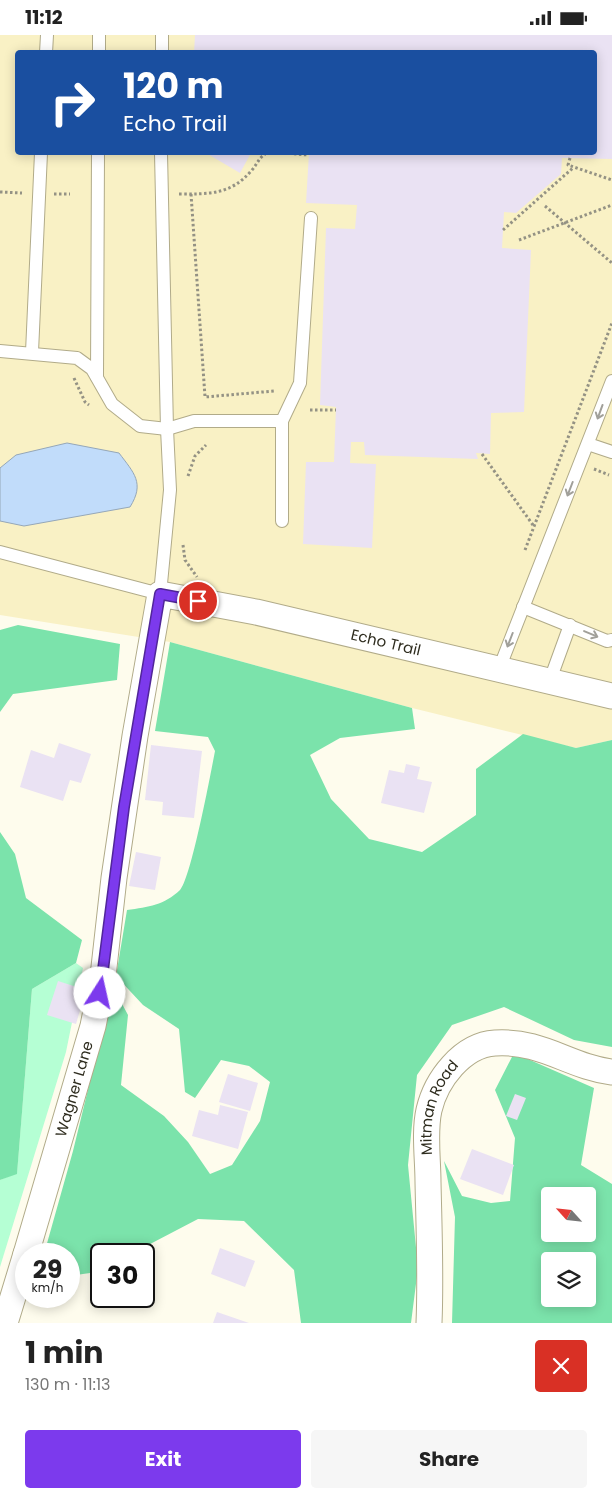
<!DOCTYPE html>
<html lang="en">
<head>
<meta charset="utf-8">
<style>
  body { margin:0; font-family:Poppins,sans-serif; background:#f6f6f6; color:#222; height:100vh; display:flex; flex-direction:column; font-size:19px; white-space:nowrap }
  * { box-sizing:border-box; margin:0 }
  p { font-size:16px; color:#767676 }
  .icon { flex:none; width:28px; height:28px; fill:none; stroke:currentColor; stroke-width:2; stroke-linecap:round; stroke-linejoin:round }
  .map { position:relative; height:1288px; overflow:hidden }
  .panel { display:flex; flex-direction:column; background:#fff; flex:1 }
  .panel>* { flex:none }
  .banner { position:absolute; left:15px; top:15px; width:582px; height:105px; border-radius:5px; box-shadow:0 2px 12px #0003; background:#1a4fa0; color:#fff; overflow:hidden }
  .needle { width:32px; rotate:297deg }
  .controls { position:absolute; left:541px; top:1152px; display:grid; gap:10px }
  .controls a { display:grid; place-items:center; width:55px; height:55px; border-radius:5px; background:#fff; box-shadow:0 2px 12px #0003; font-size:25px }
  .speed { position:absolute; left:15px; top:1208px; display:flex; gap:10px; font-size:25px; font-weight:700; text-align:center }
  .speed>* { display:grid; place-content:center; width:65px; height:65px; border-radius:50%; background:#fff; box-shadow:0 2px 12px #0003; line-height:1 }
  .speed small { font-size:12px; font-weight:400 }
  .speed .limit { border:2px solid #111; border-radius:8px; background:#fff; color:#111 }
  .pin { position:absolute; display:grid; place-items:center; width:42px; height:42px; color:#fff; margin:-21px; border:2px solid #fff; border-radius:50%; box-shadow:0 1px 5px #0007 }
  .me { position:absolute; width:55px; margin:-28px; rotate:10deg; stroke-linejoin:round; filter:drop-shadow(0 0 4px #0008) }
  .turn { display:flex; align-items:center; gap:18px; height:105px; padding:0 25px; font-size:22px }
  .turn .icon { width:65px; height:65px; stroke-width:2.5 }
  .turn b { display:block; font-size:35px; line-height:42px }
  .round { display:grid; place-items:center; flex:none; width:52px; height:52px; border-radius:5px; background:#f6f6f6 }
  .summary { display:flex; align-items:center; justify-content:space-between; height:85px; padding:0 25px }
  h1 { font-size:30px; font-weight:700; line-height:38px }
  .action { display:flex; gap:10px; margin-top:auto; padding:10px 25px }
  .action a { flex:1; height:58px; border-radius:5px; background:#7c3aed; color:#fff; font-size:20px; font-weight:700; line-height:58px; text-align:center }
  .action a+a { background:#f6f6f6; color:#222 }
  .status { display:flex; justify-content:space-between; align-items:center; height:35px; padding:0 25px; background:#fff; direction:ltr }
  .status svg { height:14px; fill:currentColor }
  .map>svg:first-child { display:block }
</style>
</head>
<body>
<div class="status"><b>11:12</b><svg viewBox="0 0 49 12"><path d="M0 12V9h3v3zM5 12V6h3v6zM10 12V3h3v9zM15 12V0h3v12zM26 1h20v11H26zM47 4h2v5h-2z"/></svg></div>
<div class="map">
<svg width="612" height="1288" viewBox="0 0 612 1288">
  <rect width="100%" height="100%" fill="#fefced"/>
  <path fill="#f9f1c5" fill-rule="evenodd" d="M 0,0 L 612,0 L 612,705 L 576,713 L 412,673 L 170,607 L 0,580 ZM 18,18 L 595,18 L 595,118 L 18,118 Z"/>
  <polygon fill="#b5ffd4" points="76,928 83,933 66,1017 0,1232 0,1145 17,1138 32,954"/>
  <g fill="#7be3ab" fill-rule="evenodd">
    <polygon points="18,590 120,609 117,645 13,659 0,677 0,595"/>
    <path d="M 170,607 L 412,673 L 415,694 L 340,703 L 310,720 L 331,764 L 369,804 L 422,817 L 476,780 L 476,734 L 523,699 L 576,713 L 612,705 L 612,1012 L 574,1005 L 504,972 L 452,990 L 417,1040 L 408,1130 L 418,1233 L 411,1288 L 301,1288 L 294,1235 L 244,1186 L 198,1184 L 131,1219 L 101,1219 L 101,1233 L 90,1238 L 69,1241 L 69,1219 L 44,1219 L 73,1116 L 113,952 L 128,980 L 121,1050 L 164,1081 L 188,1107 L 210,1139 L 232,1130 L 260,1086 L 270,1047 L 249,1031 L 221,1025 L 195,1063 L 185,1057 L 179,994 L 143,970 L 116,941 L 127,875 C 149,872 164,870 180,855 C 191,844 211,737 215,716 L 208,702 L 155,696 Z"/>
    <polygon points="0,797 15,819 26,863 82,905 76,928 32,954 17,1139 0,1145"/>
    <path d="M 514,1018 L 594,1053 L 581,1130 L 612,1149 L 612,1288 L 452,1288 L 455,1182 L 444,1126 L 462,1161 L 491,1168 L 510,1166 L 515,1103 L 495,1055 ZM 550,1161 L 588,1161 L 588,1199 L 550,1199 ZM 550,1226 L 588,1226 L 588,1264 L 550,1264 Z"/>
  </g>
  <path fill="#c1dcfa" stroke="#95a7b8" d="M 67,408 L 119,418 C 134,438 145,448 130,472 L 24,491 L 0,486 L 0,433 L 16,420 Z"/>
  <g fill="#eae2f3">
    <polygon points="195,0 612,0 612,124 562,123 561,139 516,178 504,177 502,213 531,215 524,377 491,378 490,419 476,418 478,424 365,420 364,407 351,407 350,428 376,429 372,513 303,509 306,427 334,427 336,372 320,370 326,193 355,194 357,170 306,168 309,118 595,118 595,18 194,18"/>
    <polygon points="206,118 251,118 240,138"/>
    <polygon points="59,708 91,719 81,748 70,745 63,766 20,752 31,715 54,723"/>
    <polygon points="151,710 202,716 194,783 162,780 163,767 145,765"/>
    <polygon points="406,729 420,732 417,744 432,747 424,778 381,768 389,735 404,738"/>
    <polygon points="136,817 161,822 155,855 129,851"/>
    <polygon points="58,946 86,955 76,989 47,980"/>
    <polygon points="228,1039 258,1048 250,1076 219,1067"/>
    <polygon points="515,1059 526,1063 517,1085 506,1081"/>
    <polygon points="220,1070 248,1077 238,1114 192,1101 199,1075 218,1080"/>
    <polygon points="472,1114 514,1130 503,1160 460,1144"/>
    <polygon points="220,1213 255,1226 245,1252 211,1239"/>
    <polygon points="217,1277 249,1288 213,1288"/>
  </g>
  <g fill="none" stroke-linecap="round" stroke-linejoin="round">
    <defs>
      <g id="lane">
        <polyline points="46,18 47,0"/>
        <polyline points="99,18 99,0"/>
        <polyline points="162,18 162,0"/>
        <polyline points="0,316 77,323 92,334 112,369 140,391 167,394 194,386 282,386 282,486"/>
        <polyline points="32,317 41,118"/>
        <polyline points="97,342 98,118"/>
        <polyline points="282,386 300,348 311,183"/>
        <polyline points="588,409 612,417"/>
        <polyline points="0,517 160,559 170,455 167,394 161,118"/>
        <polyline points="523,572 607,606 612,605"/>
        <polyline points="499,634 612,346"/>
        <polyline points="550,645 570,590"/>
      </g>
      <g id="street">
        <path id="s1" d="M 26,1219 L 93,991 L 103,941 L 114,843 L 135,701 L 160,559 L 256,577 L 612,661"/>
        <polyline points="5,1288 26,1219"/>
        <path id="s2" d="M 429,1288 C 431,1241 429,1194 428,1147 C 428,1124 424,1097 429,1075 C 436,1045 462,1010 495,1008 C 542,1005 570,1032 612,1037"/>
      </g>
    </defs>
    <use href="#lane" stroke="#b1ab89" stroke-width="14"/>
    <use href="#street" stroke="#b1ab89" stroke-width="27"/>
    <g stroke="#949284" stroke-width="3" stroke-dasharray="2.5 2.5" stroke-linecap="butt">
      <polyline points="284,118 308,120"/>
      <polyline points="570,123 568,130 612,145"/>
      <polyline points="0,157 22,158"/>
      <polyline points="54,159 70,159"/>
      <path d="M 179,159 C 209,159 231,160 252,135 C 258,128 259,122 267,118"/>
      <polyline points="191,159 205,362 274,356"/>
      <polyline points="545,171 612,228"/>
      <polyline points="503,195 574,132"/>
      <polyline points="519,205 612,170"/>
      <polyline points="74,343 85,367 89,370"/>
      <polyline points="310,375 336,375"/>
      <polyline points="482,419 533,490"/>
      <polyline points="594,434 609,440"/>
      <polyline points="188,441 195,421 206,410"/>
      <polyline points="183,510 185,525 197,542"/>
      <polyline points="525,515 612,288"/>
    </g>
    <use href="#lane" stroke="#fff" stroke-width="12"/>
    <use href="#street" stroke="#fff" stroke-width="25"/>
  </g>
  <defs><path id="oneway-shaft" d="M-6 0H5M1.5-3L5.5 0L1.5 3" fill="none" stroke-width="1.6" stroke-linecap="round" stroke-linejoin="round" transform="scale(1.25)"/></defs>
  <g stroke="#a1a09a">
    <use href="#oneway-shaft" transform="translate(600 377) rotate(110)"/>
    <use href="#oneway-shaft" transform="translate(570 454) rotate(111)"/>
    <use href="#oneway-shaft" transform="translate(591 599) rotate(23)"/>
    <use href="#oneway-shaft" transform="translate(510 605) rotate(111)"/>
  </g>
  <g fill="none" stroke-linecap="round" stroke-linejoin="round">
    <defs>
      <polyline id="route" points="100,958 124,772 160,559 198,566"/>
    </defs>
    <use href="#route" stroke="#51269a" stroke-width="12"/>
    <use href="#route" stroke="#7c3aed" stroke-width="9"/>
  </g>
  <g text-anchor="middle" stroke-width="4.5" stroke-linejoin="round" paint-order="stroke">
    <g font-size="15" fill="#2e2c1e" stroke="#fefced">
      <text dy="5" stroke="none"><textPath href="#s1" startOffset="906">Echo Trail</textPath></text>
      <text dy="5" stroke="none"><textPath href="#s1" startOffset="172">Wagner Lane</textPath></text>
      <text dy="5" stroke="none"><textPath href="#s2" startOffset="218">Mitman Road</textPath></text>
    </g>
  </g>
</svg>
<div class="controls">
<a><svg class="needle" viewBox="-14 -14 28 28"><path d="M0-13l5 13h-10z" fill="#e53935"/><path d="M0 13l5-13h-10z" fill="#767676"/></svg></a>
<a><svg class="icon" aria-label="layers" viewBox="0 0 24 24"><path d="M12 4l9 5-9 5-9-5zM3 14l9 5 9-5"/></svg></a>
</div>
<div class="speed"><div>29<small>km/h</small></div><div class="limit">30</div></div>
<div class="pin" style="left:198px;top:566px;background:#d93025"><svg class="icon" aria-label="arrive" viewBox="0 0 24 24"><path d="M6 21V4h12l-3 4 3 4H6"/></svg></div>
<svg class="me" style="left:100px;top:958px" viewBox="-20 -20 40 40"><circle r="19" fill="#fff"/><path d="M0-13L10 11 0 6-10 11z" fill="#7c3aed"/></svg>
<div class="banner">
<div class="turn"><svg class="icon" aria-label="right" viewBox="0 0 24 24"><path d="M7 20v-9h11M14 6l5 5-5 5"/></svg><div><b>120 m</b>Echo Trail</div></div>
</div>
</div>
<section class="panel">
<div class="summary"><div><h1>1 min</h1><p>130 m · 11:13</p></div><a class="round" style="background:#d93025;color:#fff"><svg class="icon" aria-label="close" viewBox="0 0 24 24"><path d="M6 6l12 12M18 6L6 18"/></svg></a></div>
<div class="action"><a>Exit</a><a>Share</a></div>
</section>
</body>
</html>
